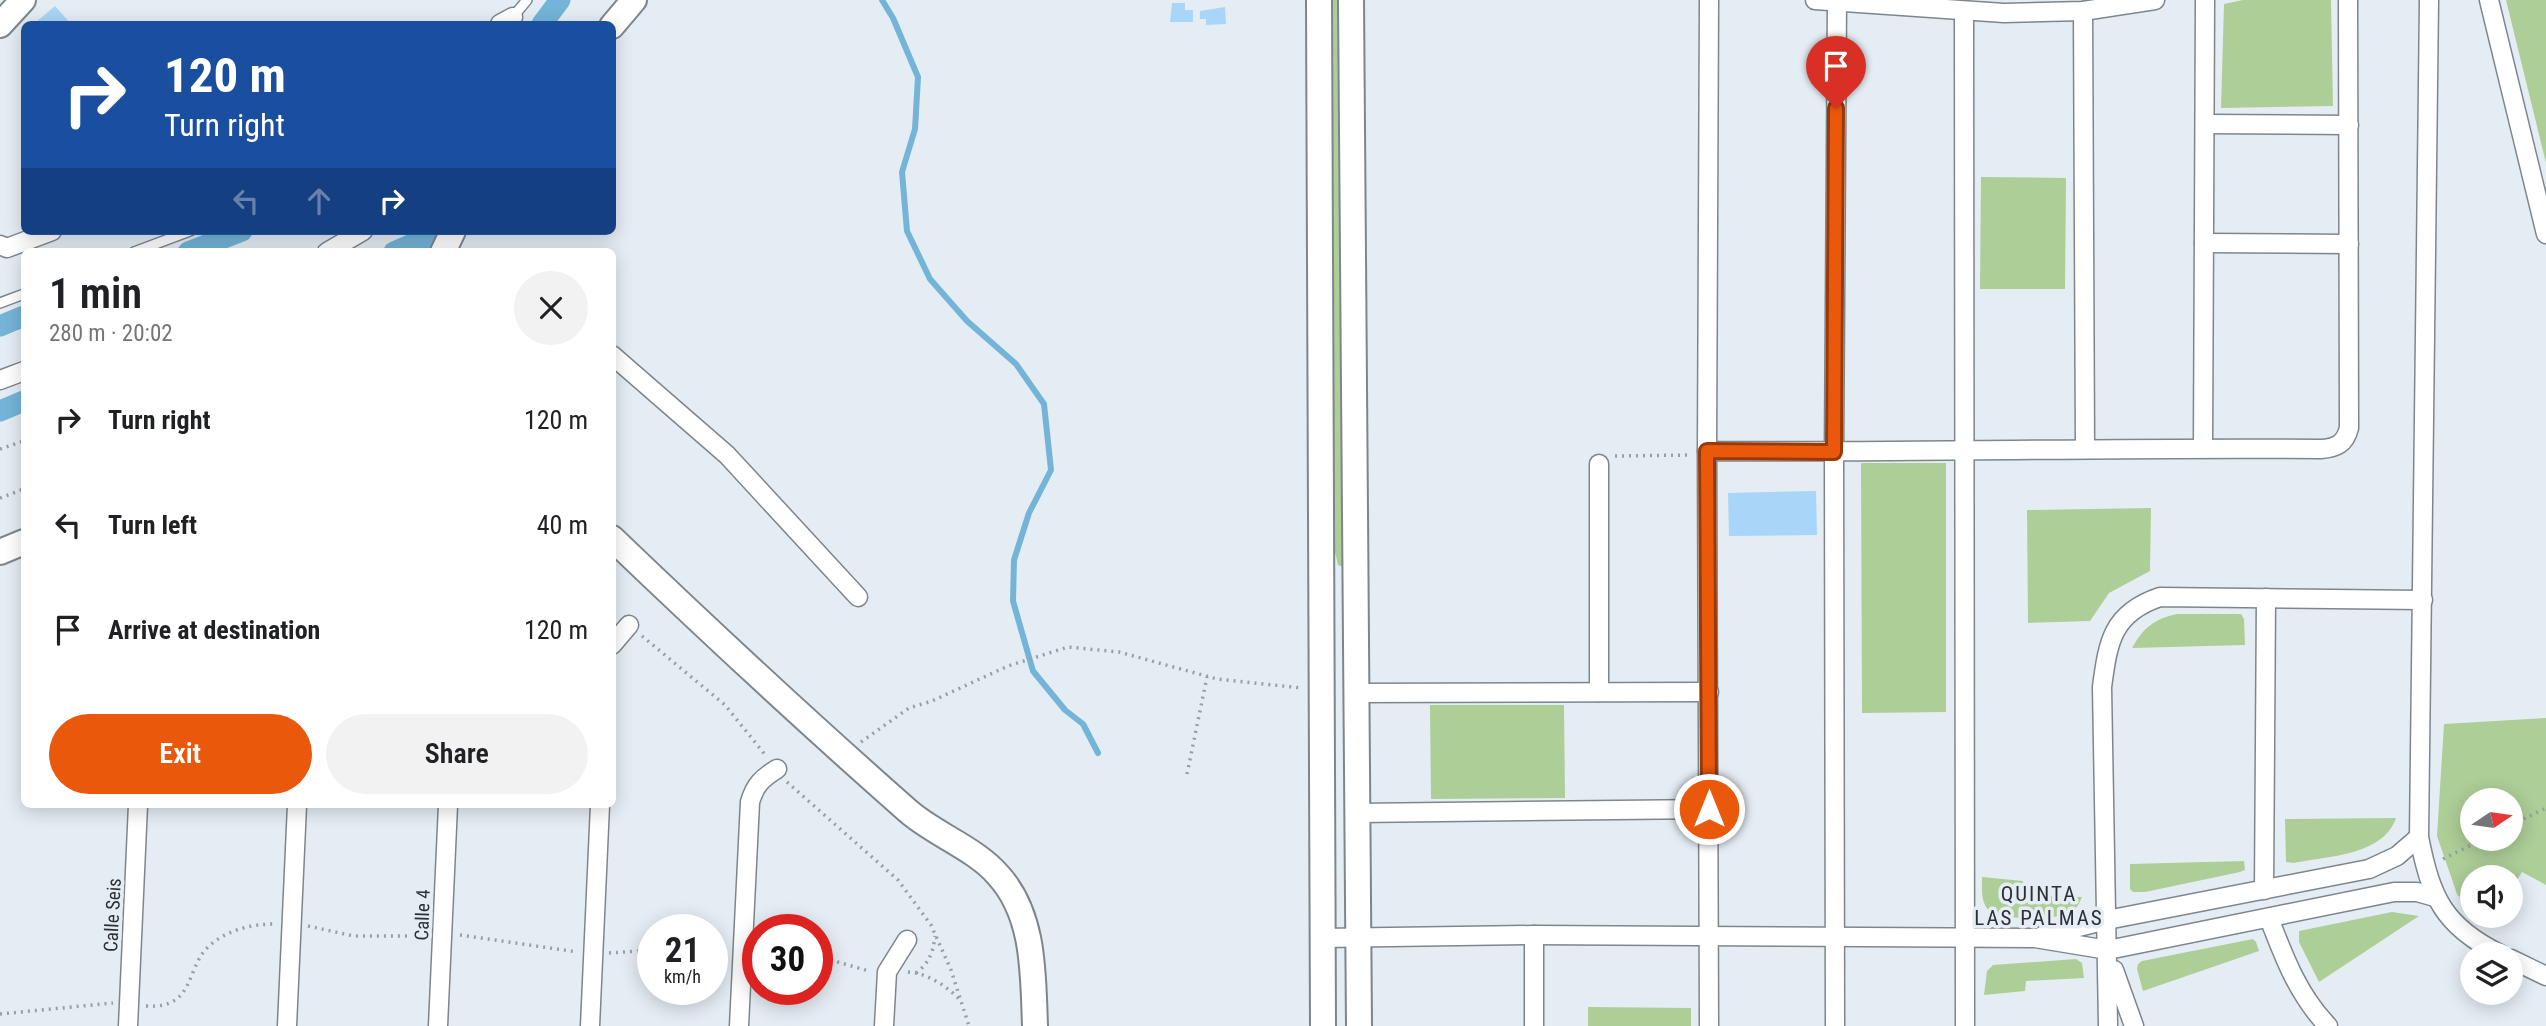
<!DOCTYPE html>
<html lang="en">
<head>
<meta charset="utf-8">
<style>
  body { margin:0; font-family:"Roboto Condensed",sans-serif; background:#f2f2f2; color:#202124; height:100vh; display:flex; flex-direction:column; font-size:26px; white-space:nowrap }
  * { box-sizing:border-box; margin:0 }
  p { font-size:23px; color:#757577 }
  .icon { flex:none; width:38px; height:38px; fill:none; stroke:currentColor; stroke-width:2; stroke-linecap:round; stroke-linejoin:round }
  .map { position:relative; flex:1; overflow:hidden }
  .side { position:absolute; left:21px; top:248px; width:595px; height:560px; display:flex; flex-direction:column; background:#fff; border-radius:10px; box-shadow:0 4px 18px #0003 }
  .side>* { flex:none }
  .top-card { position:absolute; left:21px; top:21px; width:595px; height:214px; border-radius:10px; box-shadow:0 4px 18px #0003; background:#1a4fa0; color:#fff; overflow:hidden }
  .needle { width:46px; rotate:77deg }
  .fabs { position:absolute; left:2460px; top:788px; display:grid; gap:14px }
  .fabs a { display:grid; place-items:center; width:63px; height:63px; border-radius:50%; background:#fff; box-shadow:0 4px 18px #0003; font-size:35px }
  .speed { position:absolute; left:637px; top:914px; display:flex; gap:14px; font-size:35px; font-weight:700; text-align:center }
  .speed>* { display:grid; place-content:center; width:91px; height:91px; border-radius:50%; background:#fff; box-shadow:0 4px 18px #0003; line-height:1 }
  .speed small { font-size:18px; font-weight:400 }
  .speed .limit { border:10px solid #d22; background:#fff; color:#111 }
  .pin { position:absolute; display:grid; place-items:center; width:60px; height:60px; color:#fff; margin:-72px -30px; border-radius:50% 50% 50% 0; rotate:-45deg; box-shadow:0 0 7px #0007 }
  .pin .icon { rotate:45deg }
  .me { position:absolute; width:77px; margin:-38px; rotate:0deg; stroke-linejoin:round; filter:drop-shadow(0 0 5px #0008) }
  .turn { display:flex; align-items:center; gap:24px; height:147px; padding:0 28px; font-size:32px }
  .turn .icon { width:91px; height:91px; stroke-width:2.5 }
  .turn b { display:block; font-size:49px; line-height:60px }
  .lanes { display:flex; align-items:center; height:66px; padding:0 28px; background:#0003; justify-content:center; gap:35px; direction:ltr }
  .lanes .off { opacity:.35 }
  .round { display:grid; place-items:center; flex:none; width:74px; height:74px; border-radius:37px; background:#f2f2f2 }
  .overview { display:flex; align-items:center; justify-content:space-between; height:119px; padding:0 28px }
  h1 { font-size:42px; font-weight:600; line-height:52px }
  .primary-button { display:flex; gap:14px; margin-top:auto; padding:14px 28px }
  .primary-button a { flex:1; height:80px; border-radius:42px; background:#ea580c; color:#fff; font-size:28px; font-weight:600; line-height:80px; text-align:center }
  .primary-button a+a { background:#f2f2f2; color:#202124 }
  ul { padding:0; list-style:none }
  li { display:flex; align-items:center; gap:21px; height:105px; padding:0 28px }
  li div { flex:1 }
  li b { display:block; font-size:26px }
  li em { font-style:normal }
  .map>svg:first-child { display:block }
</style>
</head>
<body>
<div class="map">
<svg width="2546" height="1026" viewBox="0 0 2546 1026">
  <rect width="100%" height="100%" fill="#e5edf4"/>
  <g fill="#adce97" fill-rule="evenodd">
    <polygon points="1325,0 1344,0 1344,567 1338,565 1329,526"/>
    <polygon points="2243,0 2331,0 2333,106 2221,108 2224,4"/>
    <polygon points="2506,0 2546,0 2546,163"/>
    <polygon points="1981,177 2066,178 2065,289 1980,289"/>
    <polygon points="1861,463 1946,463 1946,712 1862,713"/>
    <polygon points="2151,508 2150,571 2109,593 2090,621 2028,623 2027,510"/>
    <path d="M 2177,614 L 2241,614 L 2244,619 L 2245,645 L 2132,648 C 2143,628 2154,619 2177,614 Z"/>
    <polygon points="1430,705 1564,705 1565,798 1431,799"/>
    <path d="M 2546,718 L 2546,885 L 2522,872 L 2511,890 L 2511,877 L 2473,877 L 2473,913 L 2457,894 L 2437,836 L 2444,724 ZM 2473,800 L 2511,800 L 2511,838 L 2473,838 Z"/>
    <path d="M 2396,818 C 2383,856 2327,856 2294,863 L 2286,862 L 2285,819 Z"/>
    <polygon points="2244,861 2245,870 2240,872 2145,892 2133,892 2130,889 2130,864"/>
    <path d="M 1982,877 L 2023,881 L 2024,895 L 2082,897 C 2079,904 2076,910 2069,914 C 2057,919 2003,920 1992,913 C 1980,905 1982,889 1982,877 Z"/>
    <polygon points="2392,912 2419,916 2319,982 2299,942 2299,931"/>
    <polygon points="2253,939 2256,942 2259,951 2143,991 2137,969 2138,964 2142,961"/>
    <polygon points="2076,959 2082,963 2084,978 2026,981 2025,991 1984,995 1987,971 1993,965"/>
    <polygon points="1588,1007 1691,1008 1691,1026 1588,1026"/>
  </g>
  <g fill="none" stroke-linecap="round" stroke-linejoin="round">
    <polyline stroke="#74b4d8" stroke-width="6" points="882,0 893,18 918,77 915,129 902,172 907,231 930,279 967,321 1016,364 1044,404 1051,470 1029,513 1014,560 1013,601 1033,671 1065,710 1083,724 1098,753"/>
    <g stroke="#74b4d8" stroke-width="21">
      <polyline points="542,24 560,0"/>
      <polyline points="188,252 242,231"/>
      <polyline points="394,252 429,237"/>
      <polyline points="0,326 24,316"/>
      <polyline points="0,411 24,401"/>
    </g>
  </g>
  <g fill="#a9d5f8">
    <polygon points="1172,3 1185,3 1185,10 1193,10 1193,22 1170,22"/>
    <polygon points="55,6 71,24 37,24 35,23"/>
    <polygon points="1225,7 1226,24 1206,25 1206,19 1200,19 1200,11"/>
    <polygon points="1816,491 1817,535 1729,536 1728,493"/>
  </g>
  <g fill="none" stroke-linecap="round" stroke-linejoin="round">
    <defs>
      <g id="lane">
        <polyline points="512,18 527,0"/>
        <polyline points="134,252 190,231"/>
        <polyline points="0,303 24,294"/>
      </g>
      <g id="street">
        <polyline points="1709,0 1707,451 1709,1026"/>
        <polyline points="1815,0 2004,13 2083,11 2155,0"/>
        <path d="M 2429,0 L 2419,837 C 2431,897 2443,926 2500,954"/>
        <polyline points="2489,0 2546,234"/>
        <polyline points="1964,11 1965,1026"/>
        <polyline points="2083,11 2085,449"/>
        <polyline points="500,24 513,17"/>
        <polyline points="2205,124 2349,125"/>
        <polyline points="2204,243 2349,244"/>
        <polyline points="0,245 7,248 52,231"/>
        <polyline points="327,252 363,231"/>
        <polyline points="612,355 727,455 858,597"/>
        <polyline points="0,380 24,371"/>
        <polyline points="2203,448 2205,0"/>
        <path d="M 1707,451 C 1912,453 2116,447 2321,449 C 2336,448 2345,444 2349,428 L 2348,0"/>
        <polyline points="612,645 629,625"/>
        <polyline points="1599,692 1599,464"/>
        <polyline points="1356,693 1709,692"/>
        <polyline points="1357,813 1709,809"/>
        <polyline points="2264,890 2266,598"/>
        <path d="M 2269,918 C 2284,957 2298,995 2328,1026"/>
        <polyline points="2042,936 2107,920 2369,869 2397,856 2419,837"/>
        <polyline points="1323,938 1534,935 2035,938 2108,950 2394,892 2417,892 2435,897"/>
        <polyline points="2511,959 2546,976"/>
        <polyline points="2114,970 2134,1026"/>
        <polyline points="128,1026 138,805"/>
        <polyline points="287,1026 297,805"/>
        <polyline points="438,1026 448,805"/>
        <polyline points="590,1026 600,805"/>
        <path d="M 739,1026 L 750,802 C 755,785 762,778 777,769"/>
        <polyline points="884,1026 887,972 907,940"/>
        <polyline points="1534,1026 1534,935"/>
        <polyline points="1835,1026 1834,452 1837,0"/>
        <path d="M 2108,1026 L 2102,687 C 2108,642 2112,613 2160,597 L 2423,600"/>
      </g>
      <g id="secondary">
        <polyline points="1319,0 1323,1026"/>
        <polyline points="1351,0 1359,1026"/>
        <polyline points="0,25 23,0"/>
        <polyline points="612,26 634,0"/>
        <polyline points="443,252 453,231"/>
        <path d="M 612,538 C 709,631 807,722 908,811 C 934,834 976,849 998,875 C 1035,915 1033,975 1035,1026"/>
        <polyline points="0,552 24,542"/>
      </g>
    </defs>
    <use href="#lane" stroke="#7e868c" stroke-width="12"/>
    <use href="#street" stroke="#7e868c" stroke-width="21"/>
    <use href="#secondary" stroke="#7e868c" stroke-width="28"/>
    <g stroke="#989ea3" stroke-width="3.5" stroke-dasharray="2 5" stroke-linecap="butt">
      <polyline points="0,449 24,441"/>
      <polyline points="1615,456 1691,455"/>
      <polyline points="0,498 24,489"/>
      <polyline points="642,636 725,705 767,757"/>
      <polyline points="861,742 909,708 932,701 1008,666 1068,647 1119,652 1217,679 1302,688"/>
      <polyline points="1187,774 1207,677"/>
      <polyline points="787,782 898,880 931,925 951,970 969,1026"/>
      <polyline points="2511,825 2546,808"/>
      <polyline points="2443,859 2485,838"/>
      <polyline points="308,926 354,936 425,936"/>
      <polyline points="460,935 577,952"/>
      <polyline points="712,944 724,943"/>
      <polyline points="609,953 653,950"/>
      <polyline points="817,956 869,971"/>
      <path d="M 908,972 C 928,973 948,987 961,1001"/>
      <path d="M 916,973 C 929,963 933,953 935,936"/>
      <path d="M 146,1006 C 196,1009 185,968 209,946 C 227,930 251,924 276,924"/>
      <polyline points="0,1014 113,1003"/>
    </g>
    <use href="#lane" stroke="#fff" stroke-width="9"/>
    <use href="#street" stroke="#fff" stroke-width="18"/>
    <use href="#secondary" stroke="#fff" stroke-width="24"/>
  </g>
  <g fill="none" stroke-linecap="round" stroke-linejoin="round">
    <defs>
      <polyline id="route" points="1709,809 1707,451 1834,452 1836,108"/>
    </defs>
    <use href="#route" stroke="#983908" stroke-width="18"/>
    <use href="#route" stroke="#ea580c" stroke-width="12"/>
  </g>
  <g text-anchor="middle" stroke-width="7" stroke-linejoin="round" paint-order="stroke">
    <g font-size="19" fill="#2d3033" stroke="#e5edf4">
      <text transform="translate(112 915) rotate(-87)" y="7">Calle Seis</text>
      <text transform="translate(422 915) rotate(-88)" y="7">Calle 4</text>
    </g>
    <g font-size="21" letter-spacing="2" fill="#2d3033" stroke="#e5edf4">
      <text x="2039" y="901">QUINTA<tspan x="2039" dy="24">LAS PALMAS</tspan></text>
    </g>
  </g>
</svg>
<div class="fabs">
<a><svg class="needle" viewBox="-14 -14 28 28"><path d="M0-13l5 13h-10z" fill="#e53935"/><path d="M0 13l5-13h-10z" fill="#757577"/></svg></a>
<a><svg class="icon" aria-label="sound" viewBox="0 0 24 24"><path d="M4 9h4l5-4v14l-5-4H4zM17 9q2 3 0 6"/></svg></a>
<a><svg class="icon" aria-label="layers" viewBox="0 0 24 24"><path d="M12 4l9 5-9 5-9-5zM3 14l9 5 9-5"/></svg></a>
</div>
<div class="speed"><div>21<small>km/h</small></div><div class="limit">30</div></div>
<div class="pin" style="left:1836px;top:108px;background:#d93025"><svg class="icon" aria-label="arrive" viewBox="0 0 24 24"><path d="M6 21V4h12l-3 4 3 4H6"/></svg></div>
<svg class="me" style="left:1709px;top:809px" viewBox="-20 -20 40 40"><circle r="17" fill="#ea580c" stroke="#fff" stroke-width="3"/><path d="M0-11L8 9 0 5-8 9z" fill="#fff"/></svg>
<div class="top-card">
<div class="turn"><svg class="icon" aria-label="right" viewBox="0 0 24 24"><path d="M7 20v-9h11M14 6l5 5-5 5"/></svg><div><b>120 m</b>Turn right</div></div>
<div class="lanes"><svg class="icon off" aria-label="left" viewBox="0 0 24 24"><path d="M17 20v-9H6M10 6l-5 5 5 5"/></svg><svg class="icon off" aria-label="ahead" viewBox="0 0 24 24"><path d="M12 20V5M6 11l6-6 6 6"/></svg><svg class="icon" aria-label="right" viewBox="0 0 24 24"><path d="M7 20v-9h11M14 6l5 5-5 5"/></svg></div>
</div>
<section class="side">
<div class="overview"><div><h1>1 min</h1><p>280 m · 20:02</p></div><a class="round"><svg class="icon" aria-label="close" viewBox="0 0 24 24"><path d="M6 6l12 12M18 6L6 18"/></svg></a></div>
<ul>
<li><svg class="icon" aria-label="right" viewBox="0 0 24 24"><path d="M7 20v-9h11M14 6l5 5-5 5"/></svg><div><b>Turn right</b></div><em>120 m</em></li>
<li><svg class="icon" aria-label="left" viewBox="0 0 24 24"><path d="M17 20v-9H6M10 6l-5 5 5 5"/></svg><div><b>Turn left</b></div><em>40 m</em></li>
<li><svg class="icon" aria-label="arrive" viewBox="0 0 24 24"><path d="M6 21V4h12l-3 4 3 4H6"/></svg><div><b>Arrive at destination</b></div><em>120 m</em></li>
</ul>
<div class="primary-button"><a>Exit</a><a>Share</a></div>
</section>
</div>
</body>
</html>
